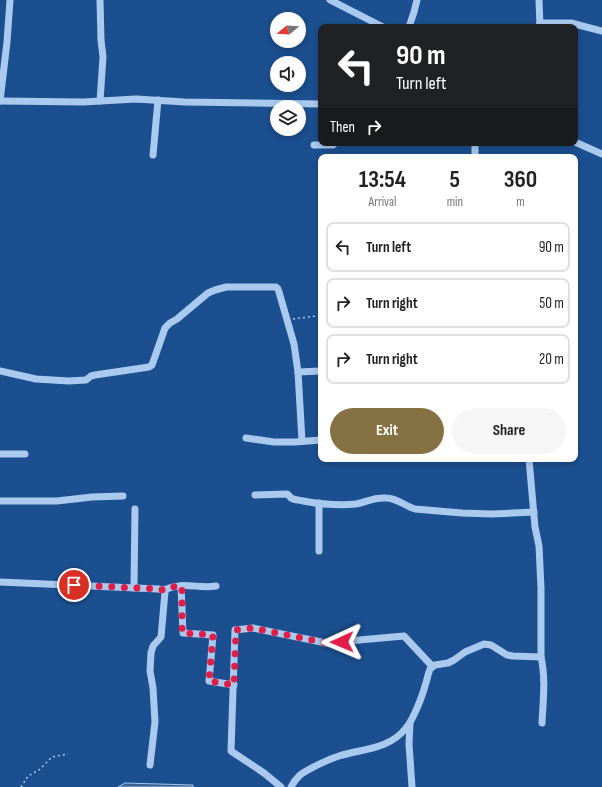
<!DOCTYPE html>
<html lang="en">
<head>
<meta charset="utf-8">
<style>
  body { margin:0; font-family:"Sofia Sans Condensed",sans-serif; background:#f6f6f6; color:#222; height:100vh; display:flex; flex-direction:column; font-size:15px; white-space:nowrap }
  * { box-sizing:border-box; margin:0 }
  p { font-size:13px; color:#767676 }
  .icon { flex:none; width:22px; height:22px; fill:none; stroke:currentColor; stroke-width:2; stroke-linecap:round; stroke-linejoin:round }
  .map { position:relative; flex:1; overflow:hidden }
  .panel { position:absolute; left:318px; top:154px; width:260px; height:308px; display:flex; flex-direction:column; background:#fff; border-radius:8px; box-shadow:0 2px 6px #0003 }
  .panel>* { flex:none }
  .top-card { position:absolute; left:318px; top:24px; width:260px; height:122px; border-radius:8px; box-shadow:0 2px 6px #0003; background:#202124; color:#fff; overflow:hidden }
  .needle { width:26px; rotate:252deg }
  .buttons { position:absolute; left:270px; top:12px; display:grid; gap:8px }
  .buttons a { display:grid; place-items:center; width:36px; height:36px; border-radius:50%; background:#fff; box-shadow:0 2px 6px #0003; font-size:20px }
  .pin { position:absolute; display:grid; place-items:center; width:34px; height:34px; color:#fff; margin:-17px; border:2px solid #fff; border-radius:50%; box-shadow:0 1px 4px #0007 }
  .me { position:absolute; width:44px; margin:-22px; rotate:269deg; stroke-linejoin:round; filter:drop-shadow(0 0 3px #0008) }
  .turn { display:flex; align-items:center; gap:14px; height:84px; padding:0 12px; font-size:18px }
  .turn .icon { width:52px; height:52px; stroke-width:2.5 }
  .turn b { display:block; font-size:28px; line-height:34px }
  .then { display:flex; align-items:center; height:38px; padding:0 12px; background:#0003; gap:8px; font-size:15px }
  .eta { display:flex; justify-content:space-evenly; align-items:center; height:68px; text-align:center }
  .eta b { font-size:24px; font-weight:700; line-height:28px }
  .action { display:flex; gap:8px; margin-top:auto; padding:8px 12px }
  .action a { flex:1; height:46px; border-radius:24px; background:#857141; color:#fff; font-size:16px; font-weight:700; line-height:46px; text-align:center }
  .action a+a { background:#f6f6f6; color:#222 }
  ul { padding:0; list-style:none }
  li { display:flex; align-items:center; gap:12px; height:50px; margin:0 8px 6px; padding:0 4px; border:2px solid #e0e0e0; border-radius:8px }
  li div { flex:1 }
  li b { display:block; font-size:15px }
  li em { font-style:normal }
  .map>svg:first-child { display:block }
</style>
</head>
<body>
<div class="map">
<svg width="602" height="787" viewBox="0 0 602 787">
  <rect width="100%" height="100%" fill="#1b4f8f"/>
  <polygon fill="#3c6290" stroke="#9cc4f0" points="125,783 193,785 193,787 118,787"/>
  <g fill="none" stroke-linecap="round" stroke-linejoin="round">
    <g stroke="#a9c9ee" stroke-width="1.5" stroke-dasharray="2 3" stroke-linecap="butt">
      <polyline points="293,319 316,316"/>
      <polyline points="21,787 28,776 39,770 52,757 68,754"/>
    </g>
    <g stroke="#a9c9ee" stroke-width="7">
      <polyline points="330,0 383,27"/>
      <polyline points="539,0 540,27"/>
      <polyline points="540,23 571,23 602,31"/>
      <polyline points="409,27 414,12 417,0"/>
      <polyline points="0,101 83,102 136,99 185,102 321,104"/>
      <polyline points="0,101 7,42 10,0"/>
      <polyline points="100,101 103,57 101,40 100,0"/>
      <polyline points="575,142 602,154"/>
      <polyline points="314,145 333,145 335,143"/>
      <polyline points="153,155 158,100"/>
      <polyline points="475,157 475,143"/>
      <polyline points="0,371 36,379 69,381 86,380 91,376 95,375 149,367 152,365 165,328 170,323 177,319 208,293 215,290 226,287 276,287 278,289 279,292 294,344 298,372 302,441"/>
      <polyline points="298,372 321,371"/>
      <polyline points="246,438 274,442 295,442 321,440"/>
      <polyline points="0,454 25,454"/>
      <path d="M 255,495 L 287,494 C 289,495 290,497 291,498 C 294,500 300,500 303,501 C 320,504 339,506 356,504 C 367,502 373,497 386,498 C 397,498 405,506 415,509 L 462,513 L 492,514 L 534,512"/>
      <polyline points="0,501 57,501 92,497 123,496"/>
      <polyline points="319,551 319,503"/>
      <polyline points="0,582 158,589 164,590 165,592 161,637 153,646 151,653 150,671 153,688 155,722 150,765"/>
      <polyline points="181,586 183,633 213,635 209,681 234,685"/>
      <polyline points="134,588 135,509"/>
      <path d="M 164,590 C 184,581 197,589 216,586"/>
      <path d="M 541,657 C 546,679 543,701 542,723"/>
      <polyline points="410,723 409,744 412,787"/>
      <polyline points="281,787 264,773 231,751 235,630 253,628 326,643 404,636 432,666"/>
      <path d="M 291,787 C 293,783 297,778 300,775 C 308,769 329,759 339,756 C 362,749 390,749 406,728 C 413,720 422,697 425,686 C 427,680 428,674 430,669 L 435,665 L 448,663 L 454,660 L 465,652 L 484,644 L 491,645 L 507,655 L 513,656 L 541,657 L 541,588 L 539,546 L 535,527 L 529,459"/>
    </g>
  </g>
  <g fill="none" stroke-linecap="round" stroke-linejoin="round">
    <polyline stroke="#e11d48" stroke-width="7" stroke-dasharray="0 12.6" points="74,585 158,589 164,590 170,587 182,586 182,633 213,635 209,681 234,685 236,630 253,628 326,643 342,642"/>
  </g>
</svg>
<div class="buttons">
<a><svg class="needle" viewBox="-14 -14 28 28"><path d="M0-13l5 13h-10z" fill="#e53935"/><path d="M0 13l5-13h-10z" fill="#767676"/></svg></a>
<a><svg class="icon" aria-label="sound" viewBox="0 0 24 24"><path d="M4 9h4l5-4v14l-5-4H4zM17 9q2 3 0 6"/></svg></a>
<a><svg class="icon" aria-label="layers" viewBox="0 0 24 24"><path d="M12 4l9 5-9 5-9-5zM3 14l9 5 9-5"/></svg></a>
</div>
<div class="pin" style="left:74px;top:585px;background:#d93025"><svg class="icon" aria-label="arrive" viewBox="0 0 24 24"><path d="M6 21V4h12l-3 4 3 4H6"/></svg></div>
<svg class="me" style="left:342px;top:642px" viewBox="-20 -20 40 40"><path d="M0-17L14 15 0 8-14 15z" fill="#e11d48" stroke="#fff" stroke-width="4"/></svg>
<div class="top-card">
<div class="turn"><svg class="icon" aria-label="left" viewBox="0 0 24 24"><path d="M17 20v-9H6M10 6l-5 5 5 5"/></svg><div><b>90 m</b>Turn left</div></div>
<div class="then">Then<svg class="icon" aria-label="right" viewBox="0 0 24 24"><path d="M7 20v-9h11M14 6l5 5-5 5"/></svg></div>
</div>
<section class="panel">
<div class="eta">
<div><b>13:54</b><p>Arrival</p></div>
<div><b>5</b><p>min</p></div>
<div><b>360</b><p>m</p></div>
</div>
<ul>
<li><svg class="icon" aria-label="left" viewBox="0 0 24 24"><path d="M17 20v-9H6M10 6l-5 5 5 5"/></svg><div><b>Turn left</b></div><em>90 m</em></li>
<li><svg class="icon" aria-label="right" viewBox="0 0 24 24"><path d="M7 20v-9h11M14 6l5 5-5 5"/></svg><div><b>Turn right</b></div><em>50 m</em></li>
<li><svg class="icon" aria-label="right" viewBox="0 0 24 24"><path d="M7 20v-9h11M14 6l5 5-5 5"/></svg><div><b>Turn right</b></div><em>20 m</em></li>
</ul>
<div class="action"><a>Exit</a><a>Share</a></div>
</section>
</div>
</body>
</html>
